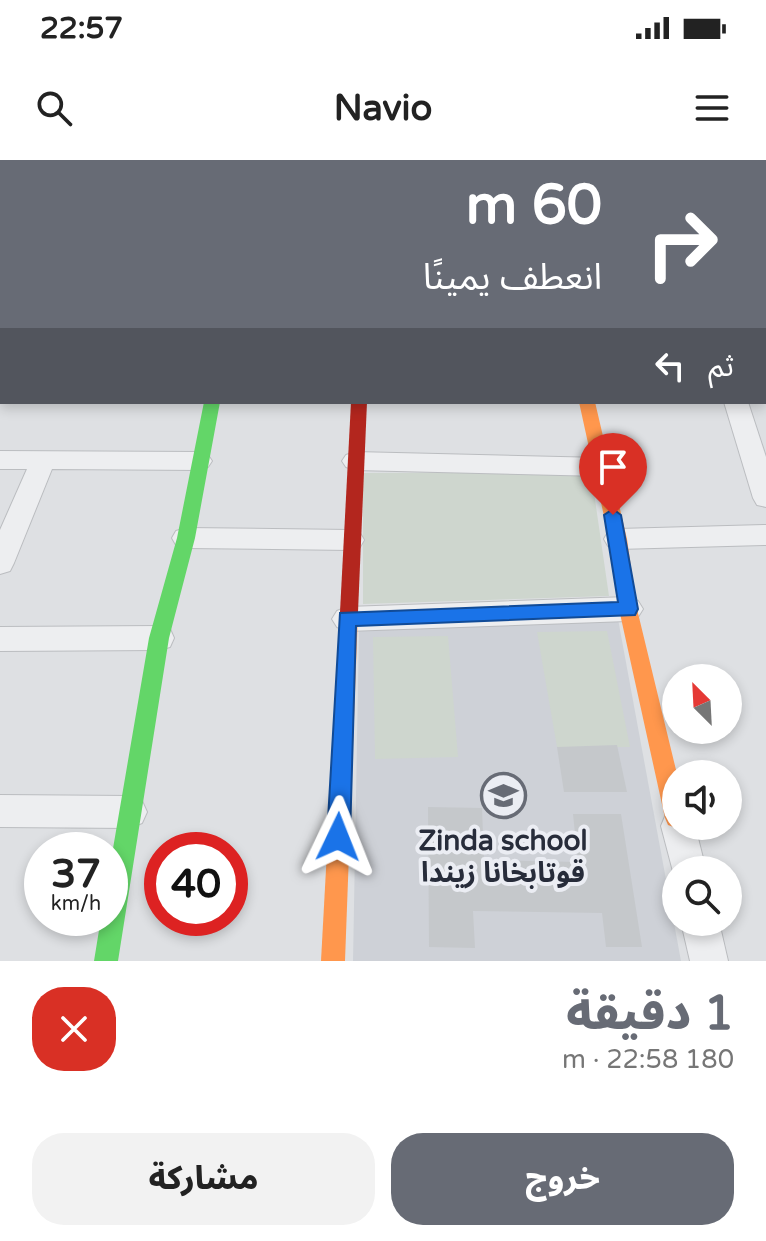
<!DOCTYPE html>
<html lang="ar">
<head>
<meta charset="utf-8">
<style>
  body { margin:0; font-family:"Varela Round","Noto Sans Arabic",sans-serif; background:#f2f2f2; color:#222; direction:rtl; height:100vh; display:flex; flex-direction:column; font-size:30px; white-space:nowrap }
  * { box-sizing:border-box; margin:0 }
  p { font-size:26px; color:#767676 }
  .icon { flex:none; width:44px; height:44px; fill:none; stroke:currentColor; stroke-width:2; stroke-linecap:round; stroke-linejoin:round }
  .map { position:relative; height:801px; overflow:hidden; direction:ltr }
  .drawer { display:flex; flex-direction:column; background:#fff; flex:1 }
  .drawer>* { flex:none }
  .guide { position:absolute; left:0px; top:0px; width:766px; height:244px; box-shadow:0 4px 12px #0003; direction:rtl; background:#676b75; color:#fff; overflow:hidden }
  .needle { width:52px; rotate:336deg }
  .controls { position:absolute; left:662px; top:504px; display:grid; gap:16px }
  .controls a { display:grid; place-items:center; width:80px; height:80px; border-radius:50%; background:#fff; box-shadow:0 4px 12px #0003; font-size:40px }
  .speed { position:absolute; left:24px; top:672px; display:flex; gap:16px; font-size:40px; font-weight:700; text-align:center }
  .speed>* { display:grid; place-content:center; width:104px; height:104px; border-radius:50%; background:#fff; box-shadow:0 4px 12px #0003; line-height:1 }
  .speed small { font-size:20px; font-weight:400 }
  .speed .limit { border:12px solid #d22; background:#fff; color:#111 }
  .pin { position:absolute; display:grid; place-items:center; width:68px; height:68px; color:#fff; margin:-82px -34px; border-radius:50% 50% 50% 0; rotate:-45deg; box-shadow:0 0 8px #0007 }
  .pin .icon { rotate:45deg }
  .me { position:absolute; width:88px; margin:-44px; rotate:2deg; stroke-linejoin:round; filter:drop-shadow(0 0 6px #0008) }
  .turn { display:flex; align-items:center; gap:28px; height:168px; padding:0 32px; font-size:36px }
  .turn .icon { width:104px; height:104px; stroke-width:2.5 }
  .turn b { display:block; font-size:56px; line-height:68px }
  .then { display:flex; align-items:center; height:76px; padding:0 32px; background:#0003; gap:16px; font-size:30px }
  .round { display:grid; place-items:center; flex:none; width:84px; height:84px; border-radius:32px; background:#f2f2f2 }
  .overview { display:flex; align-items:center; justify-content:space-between; height:136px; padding:0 32px }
  h1 { font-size:48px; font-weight:800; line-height:60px; color:#676b75 }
  .primary-button { display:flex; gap:16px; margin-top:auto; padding:16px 32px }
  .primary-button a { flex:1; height:92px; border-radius:32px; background:#676b75; color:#fff; font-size:32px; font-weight:800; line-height:92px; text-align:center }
  .primary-button a+a { background:#f2f2f2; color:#222 }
  .status { display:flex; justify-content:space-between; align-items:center; height:56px; padding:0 40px; background:#fff; direction:ltr }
  .status svg { height:22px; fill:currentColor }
  header { display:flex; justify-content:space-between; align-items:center; height:104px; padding:0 32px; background:#fff; font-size:36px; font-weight:800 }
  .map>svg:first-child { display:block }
</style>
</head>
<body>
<div class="status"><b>22:57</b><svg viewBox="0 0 49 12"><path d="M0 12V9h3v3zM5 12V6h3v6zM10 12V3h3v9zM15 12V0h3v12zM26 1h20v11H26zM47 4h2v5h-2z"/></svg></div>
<header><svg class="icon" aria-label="menu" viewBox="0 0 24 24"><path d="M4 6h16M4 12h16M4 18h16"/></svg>Navio<svg class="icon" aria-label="search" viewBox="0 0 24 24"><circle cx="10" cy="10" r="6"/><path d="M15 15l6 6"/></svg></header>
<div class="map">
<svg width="766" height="801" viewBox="0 0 766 801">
  <rect width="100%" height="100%" fill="#dee0e3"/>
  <polygon fill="#ced1d7" points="618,459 681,801 353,801 359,469"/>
  <g fill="#ced6ce">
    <polygon points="591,312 609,436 363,444 363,313"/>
    <polygon points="607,471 630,587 557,587 537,472"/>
    <polygon points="448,476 458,597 375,599 373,477"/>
  </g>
  <g fill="#c5c8cb">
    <polygon points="617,585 627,632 564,632 557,587"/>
    <polygon points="428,647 482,648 484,700 578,702 573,654 621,654 642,787 606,787 602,753 473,751 475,788 429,787"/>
  </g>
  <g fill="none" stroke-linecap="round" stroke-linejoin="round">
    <defs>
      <g id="street">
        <rect x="209" y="0" width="18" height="2"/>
        <rect x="234" y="0" width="18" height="2"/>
        <rect x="352" y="0" width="18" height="2"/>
        <polygon points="451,0 469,0 470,2 452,2"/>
        <rect x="560" y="0" width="18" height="2"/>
        <polygon points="675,0 693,0 695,2 677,2"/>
        <rect x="764" y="23" width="2" height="12"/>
        <rect x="0" y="196" width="2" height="14"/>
        <rect x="764" y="200" width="2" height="14"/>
        <polygon points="724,242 748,242 766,297 766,347 757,345 753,338"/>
        <polygon points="0,291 199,292 208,295 212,301 208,307 199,310 52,309 14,403 10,411 0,414 0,370 27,309 0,309"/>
        <polygon points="355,292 602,298 611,301 615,307 611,313 602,316 355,310 346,307 342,301 346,295"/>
        <polygon points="766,365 766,385 618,389 608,386 604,379 608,372 618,369"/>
        <polygon points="186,368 350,370 360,373 364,380 360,387 350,390 186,388 176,385 172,378 176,371"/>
        <polygon points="628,437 638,441 643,449 638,457 628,461 347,471 337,467 332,459 337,451 347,447"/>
        <polygon points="159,466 170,469 174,478 170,487 159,490 0,491 0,467"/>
        <polygon points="0,635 130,636 142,641 147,652 142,663 130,668 0,667"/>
        <polygon points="676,650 676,666 695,666 706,710 676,710 676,723 661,666 666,654"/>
        <polygon points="681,762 719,762 728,801 690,801"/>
      </g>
    </defs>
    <use href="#street" stroke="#bbbdc0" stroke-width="2"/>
    <use href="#street" fill="#edeef0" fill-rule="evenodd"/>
    <polygon fill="#63d668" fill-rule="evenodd" points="204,242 220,242 195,378 169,478 118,801 94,801 101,758 110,758 110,706 149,478 177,378"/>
    <g fill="#ff974d" fill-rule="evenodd">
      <polygon points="579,242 595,242 627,379 637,449 677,614 676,666 682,666 676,668 668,665 665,658 619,449 609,379"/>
      <polygon points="349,445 356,447 358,452 345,801 321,801 340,452 342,447"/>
    </g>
    <g fill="#b3261e" fill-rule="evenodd">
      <rect x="764" y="108" width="2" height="8"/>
      <rect x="0" y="118" width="2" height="8"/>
      <polygon points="351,242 367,242 358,452 356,457 342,457 340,452"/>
    </g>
  </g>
  <polygon fill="#1a73e8" stroke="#114b97" stroke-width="2" points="613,349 621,355 638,449 635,455 356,466 350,677 346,684 338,687 330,684 327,677 340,453 618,442 604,355"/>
  <defs>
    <symbol id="school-ring" viewBox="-11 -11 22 22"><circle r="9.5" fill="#ebedf3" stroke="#676b75" stroke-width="1.5"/><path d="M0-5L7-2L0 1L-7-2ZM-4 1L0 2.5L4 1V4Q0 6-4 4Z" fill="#676b75"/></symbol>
  </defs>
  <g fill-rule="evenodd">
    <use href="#school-ring" x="478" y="610" width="51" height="51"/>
  </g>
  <g text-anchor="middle" stroke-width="8" stroke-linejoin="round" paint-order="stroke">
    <g font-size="28" font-weight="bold" fill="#272c3a" stroke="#ebedf3">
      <text x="503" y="690">Zinda school<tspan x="503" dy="32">قوتابخانا زیندا</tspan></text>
    </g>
  </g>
</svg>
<div class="controls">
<a><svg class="needle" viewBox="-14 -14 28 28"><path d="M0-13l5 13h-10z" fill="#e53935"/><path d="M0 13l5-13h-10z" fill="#767676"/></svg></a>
<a><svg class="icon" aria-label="sound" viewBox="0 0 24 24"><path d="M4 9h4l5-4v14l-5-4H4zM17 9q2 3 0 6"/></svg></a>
<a><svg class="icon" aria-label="search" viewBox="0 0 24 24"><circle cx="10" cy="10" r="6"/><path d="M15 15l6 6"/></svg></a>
</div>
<div class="speed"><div>37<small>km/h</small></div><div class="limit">40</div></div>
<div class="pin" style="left:613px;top:355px;background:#d93025"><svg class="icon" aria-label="arrive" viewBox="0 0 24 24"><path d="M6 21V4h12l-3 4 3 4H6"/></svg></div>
<svg class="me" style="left:338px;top:677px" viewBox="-20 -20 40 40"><path d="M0-17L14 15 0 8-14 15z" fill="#1a73e8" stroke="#fff" stroke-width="4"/></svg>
<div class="guide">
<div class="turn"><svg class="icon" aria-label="right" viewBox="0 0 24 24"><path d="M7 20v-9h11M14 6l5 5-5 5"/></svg><div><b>60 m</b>انعطف يمينًا</div></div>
<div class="then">ثم<svg class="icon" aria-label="left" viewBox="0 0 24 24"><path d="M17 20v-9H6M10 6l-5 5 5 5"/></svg></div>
</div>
</div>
<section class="drawer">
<div class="overview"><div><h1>1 دقيقة</h1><p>180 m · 22:58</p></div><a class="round" style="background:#d93025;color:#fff"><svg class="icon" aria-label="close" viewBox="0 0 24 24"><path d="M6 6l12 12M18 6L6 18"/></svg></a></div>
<div class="primary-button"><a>خروج</a><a>مشاركة</a></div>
</section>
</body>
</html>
